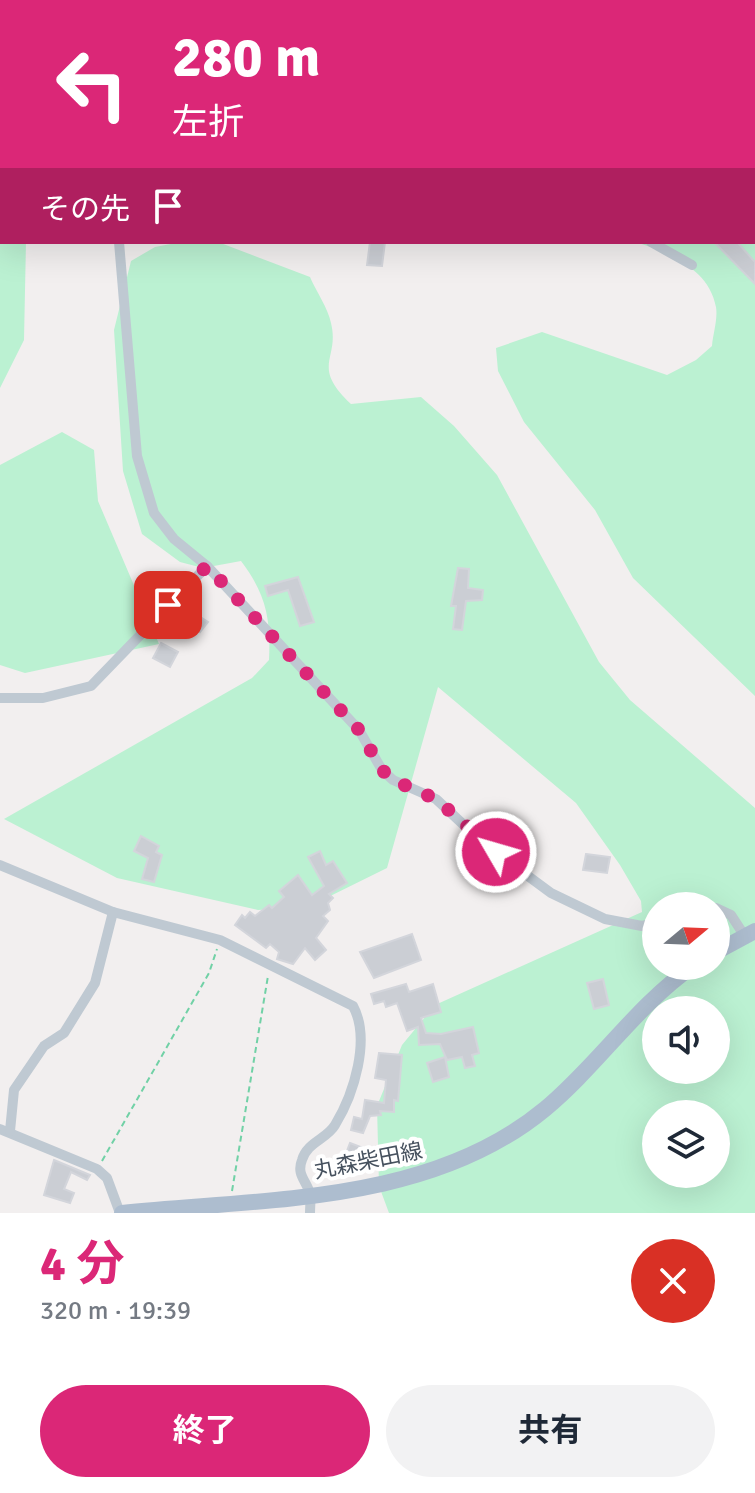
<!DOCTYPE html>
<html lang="ja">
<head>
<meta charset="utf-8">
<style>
  body { margin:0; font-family:Signika,"Noto Sans JP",sans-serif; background:#f2f2f3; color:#1f2937; height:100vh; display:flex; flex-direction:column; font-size:30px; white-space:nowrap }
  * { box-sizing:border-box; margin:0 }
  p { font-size:26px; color:#747a83 }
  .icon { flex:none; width:44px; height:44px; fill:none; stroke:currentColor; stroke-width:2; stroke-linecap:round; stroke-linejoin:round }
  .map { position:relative; height:1213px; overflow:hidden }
  .drawer { display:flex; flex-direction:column; background:#fff; flex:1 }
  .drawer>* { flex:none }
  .hud { position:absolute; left:0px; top:0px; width:756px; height:244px; box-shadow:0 8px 32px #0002; background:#db2777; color:#fff; overflow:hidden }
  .needle { width:52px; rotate:71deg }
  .fabs { position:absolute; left:642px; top:892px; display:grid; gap:16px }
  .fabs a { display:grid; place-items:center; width:88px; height:88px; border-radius:50%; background:#fff; box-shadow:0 8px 32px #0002; font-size:40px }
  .pin { position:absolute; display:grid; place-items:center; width:68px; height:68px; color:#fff; margin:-34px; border-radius:16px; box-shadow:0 4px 12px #0006 }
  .me { position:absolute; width:88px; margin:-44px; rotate:308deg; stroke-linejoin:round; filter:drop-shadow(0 0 6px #0008) }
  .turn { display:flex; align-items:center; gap:28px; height:168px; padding:0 40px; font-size:36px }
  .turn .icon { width:104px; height:104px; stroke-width:2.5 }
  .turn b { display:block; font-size:56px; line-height:68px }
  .then { display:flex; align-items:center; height:76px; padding:0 40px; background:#0003; gap:16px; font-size:30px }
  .round { display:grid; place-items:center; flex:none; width:84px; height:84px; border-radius:42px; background:#f2f2f3 }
  .headline { display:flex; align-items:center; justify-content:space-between; height:136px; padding:0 40px }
  h1 { font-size:48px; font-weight:700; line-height:60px; color:#db2777 }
  .button { display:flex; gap:16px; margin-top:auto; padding:16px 40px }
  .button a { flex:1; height:92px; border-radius:48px; background:#db2777; color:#fff; font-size:32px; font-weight:700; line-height:92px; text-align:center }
  .button a+a { background:#f2f2f3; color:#1f2937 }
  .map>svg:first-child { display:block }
</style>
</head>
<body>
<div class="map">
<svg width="755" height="1213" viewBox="0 0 755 1213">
  <rect width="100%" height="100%" fill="#f2efef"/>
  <g fill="#bbf1d2" fill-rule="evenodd">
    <polygon points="0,0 183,0 2,2 2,242 26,242 24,340 0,388"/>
    <path d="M 581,0 L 755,0 L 755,696 L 633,578 L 595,510 L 524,422 L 498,371 L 496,348 L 542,332 L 667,375 L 696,360 L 712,346 C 713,334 718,319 716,307 C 709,268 667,252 635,242 L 754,242 L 754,2 Z"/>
    <path d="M 181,242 L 218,242 L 310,277 C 316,291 328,308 331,323 C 340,360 310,365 351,404 L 421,397 L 454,426 L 497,475 L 599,662 L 630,700 L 755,808 L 755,1213 L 389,1213 L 379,1186 L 377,1106 L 402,1045 L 435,1005 L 642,912 L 641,901 L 620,865 L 576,803 L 438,687 L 387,868 L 308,907 L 258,910 L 117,878 L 4,819 L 252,678 L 269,660 C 271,619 266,594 241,561 L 203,568 L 180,562 L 142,534 L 123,471 L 114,330 L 131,261 L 155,247 ZM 656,906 L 716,906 L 716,966 L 656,966 ZM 656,1010 L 716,1010 L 716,1070 L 656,1070 ZM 656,1114 L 716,1114 L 716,1174 L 656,1174 Z"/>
    <polygon points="62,432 94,450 98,501 159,644 25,673 0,665 0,465"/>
  </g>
  <g fill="#cbced4" stroke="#d3d5db" stroke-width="2">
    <polygon points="370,242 385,242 382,266 367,265"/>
    <polygon points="714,242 737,242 755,262 755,284"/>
    <polygon points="458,568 469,569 468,588 483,590 482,600 466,601 462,630 453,629 456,606 451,606"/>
    <polygon points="298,577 314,622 300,626 288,590 268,596 265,586"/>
    <polygon points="178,607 183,616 188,609 208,622 200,632 192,626 180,634 176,627 171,630 167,622"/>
    <polygon points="161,643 178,652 170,667 153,658"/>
    <polygon points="141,836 159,846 156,852 162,855 154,882 142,879 148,858 134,851"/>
    <polygon points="320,851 326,865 333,861 347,883 329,894 333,898 328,903 330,910 323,916 328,921 316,938 326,950 315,960 305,948 293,964 277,959 279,952 270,944 266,948 235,925 242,915 245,918 250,912 255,916 269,905 272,908 284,897 279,891 298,875 312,895 324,886 308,857"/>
    <polygon points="586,854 610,857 607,873 583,870"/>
    <polygon points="412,934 421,960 374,978 360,952"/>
    <polygon points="603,979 609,1005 594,1009 587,983"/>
    <polygon points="406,984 409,992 433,984 441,1012 421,1018 426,1033 441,1034 473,1027 479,1053 472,1055 475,1066 465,1068 462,1057 447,1060 440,1044 419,1045 418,1027 407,1031 397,1003 386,1007 384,1001 374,1004 371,994"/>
    <polygon points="379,1053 402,1055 398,1101 394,1100 394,1112 380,1111 381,1115 370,1116 363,1133 351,1130 354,1117 362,1119 365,1100 384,1103 386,1080 375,1078"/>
    <polygon points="445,1057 449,1077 433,1082 427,1063"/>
    <polygon points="350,1143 366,1149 358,1170 342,1164"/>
    <polygon points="54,1160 90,1175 87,1180 71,1172 64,1189 74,1193 70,1203 44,1195"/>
  </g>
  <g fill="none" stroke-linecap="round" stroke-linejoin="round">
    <g stroke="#71d1a6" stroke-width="2" stroke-dasharray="6 4" stroke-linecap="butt">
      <polyline points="102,1161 209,973 217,949"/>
      <polyline points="232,1191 268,976"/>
    </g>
    <g stroke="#bfc9d2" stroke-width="10">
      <polyline points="218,0 219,2"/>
      <polyline points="409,0 409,2"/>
      <polyline points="119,242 137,456 154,513 174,539 207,566 359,730 382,770 393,780 436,799 482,842 551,893 605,919 642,926 656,923"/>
      <polyline points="651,242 692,265"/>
      <polyline points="0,698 43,698 91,686 207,566"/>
      <path d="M 0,865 L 113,912 L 220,940 L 353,1006 C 371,1039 354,1094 335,1125 C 327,1139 307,1142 302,1160 C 296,1175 307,1181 310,1194 C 311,1200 310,1207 310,1213"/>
      <polyline points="694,906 708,906"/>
      <polyline points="716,908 731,915 744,935"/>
      <polyline points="0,1129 97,1169 107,1178 120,1213"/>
      <polyline points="10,1131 14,1090 44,1046 64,1033 95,983 113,912"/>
    </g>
    <g stroke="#adbdcf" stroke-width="16">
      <polyline points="716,952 755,931"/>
      <path d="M 122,1213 C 264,1198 429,1205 545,1109 C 598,1065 636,1006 693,966"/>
    </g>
  </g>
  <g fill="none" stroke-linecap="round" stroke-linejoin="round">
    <polyline stroke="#db2777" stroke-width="14" stroke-dasharray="0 25.2" points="168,605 207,566 359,730 382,770 393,780 436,799 496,852"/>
  </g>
  <g text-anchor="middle" stroke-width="8" stroke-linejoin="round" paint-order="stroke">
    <g font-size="22" fill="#46515e" stroke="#fff">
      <text transform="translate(368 1160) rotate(-11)" y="8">丸森柴田線</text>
    </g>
  </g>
</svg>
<div class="fabs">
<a><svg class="needle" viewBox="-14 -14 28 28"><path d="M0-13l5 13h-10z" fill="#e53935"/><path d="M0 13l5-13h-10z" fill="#747a83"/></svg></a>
<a><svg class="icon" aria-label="sound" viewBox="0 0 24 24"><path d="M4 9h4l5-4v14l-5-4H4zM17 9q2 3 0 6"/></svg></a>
<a><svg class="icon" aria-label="layers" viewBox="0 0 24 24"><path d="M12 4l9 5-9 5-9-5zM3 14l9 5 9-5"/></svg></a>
</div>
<div class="pin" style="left:168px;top:605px;background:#d93025"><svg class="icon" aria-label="arrive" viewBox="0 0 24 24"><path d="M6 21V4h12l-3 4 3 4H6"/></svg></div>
<svg class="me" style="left:496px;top:852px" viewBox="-20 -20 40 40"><circle r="17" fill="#db2777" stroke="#fff" stroke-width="3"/><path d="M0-11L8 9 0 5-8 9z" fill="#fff"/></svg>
<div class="hud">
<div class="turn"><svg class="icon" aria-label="left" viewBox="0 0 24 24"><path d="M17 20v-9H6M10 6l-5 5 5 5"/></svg><div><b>280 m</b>左折</div></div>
<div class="then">その先<svg class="icon" aria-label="arrive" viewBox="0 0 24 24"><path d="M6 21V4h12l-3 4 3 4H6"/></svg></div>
</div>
</div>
<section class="drawer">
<div class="headline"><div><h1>4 分</h1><p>320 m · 19:39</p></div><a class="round" style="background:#d93025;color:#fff"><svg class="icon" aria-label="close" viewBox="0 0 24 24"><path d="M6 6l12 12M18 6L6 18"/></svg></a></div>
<div class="button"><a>終了</a><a>共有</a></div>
</section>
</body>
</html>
